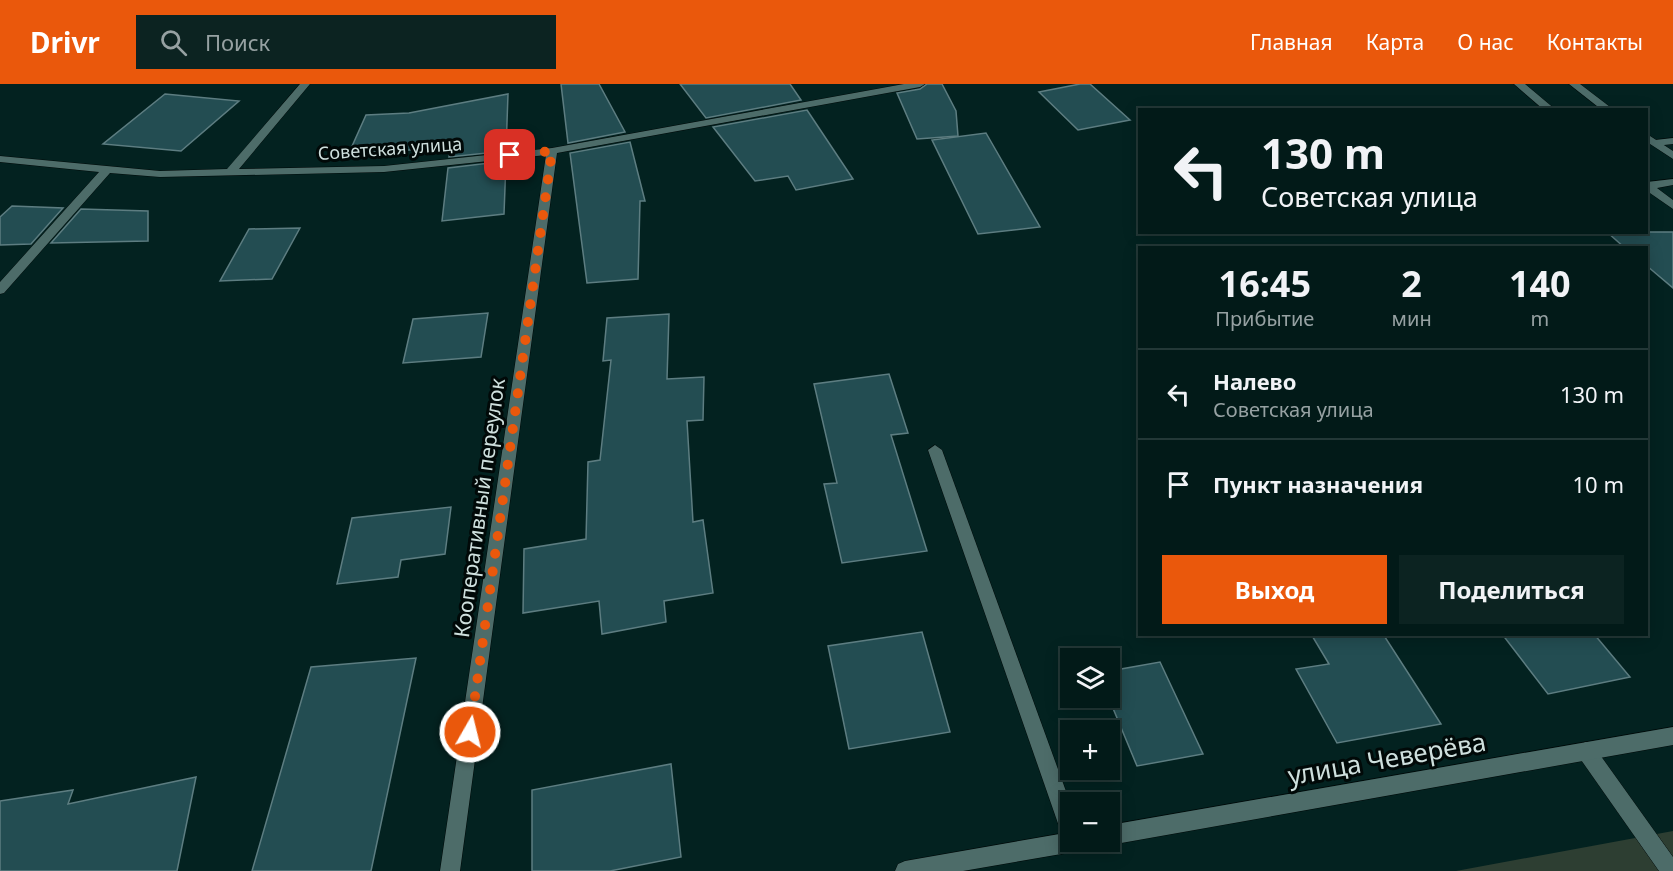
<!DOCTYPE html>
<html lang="ru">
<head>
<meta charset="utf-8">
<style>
  body { margin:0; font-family:"Noto Sans",sans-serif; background:#0c2321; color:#f1f3f6; height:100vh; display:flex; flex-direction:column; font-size:22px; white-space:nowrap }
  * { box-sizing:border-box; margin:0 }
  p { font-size:20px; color:#96a1a2 }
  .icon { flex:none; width:33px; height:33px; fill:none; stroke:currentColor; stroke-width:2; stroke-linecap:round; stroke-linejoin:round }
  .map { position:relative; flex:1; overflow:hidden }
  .panel { position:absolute; left:1138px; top:162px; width:510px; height:390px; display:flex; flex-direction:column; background:#021a18; border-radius:0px; box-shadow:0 3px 15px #0003,0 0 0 2px #233837 }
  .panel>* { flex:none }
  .hud { position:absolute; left:1138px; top:24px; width:510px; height:126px; border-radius:0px; box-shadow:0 3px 15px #0003,0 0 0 2px #233837; background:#021a18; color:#f1f3f6; overflow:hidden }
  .tools { position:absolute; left:1060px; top:564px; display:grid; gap:12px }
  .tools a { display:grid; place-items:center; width:60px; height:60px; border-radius:0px; background:#021a18; box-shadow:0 3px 15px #0003,0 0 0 2px #233837; font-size:30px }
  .pin { position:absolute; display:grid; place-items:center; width:51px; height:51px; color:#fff; margin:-26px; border-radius:12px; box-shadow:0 3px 9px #0006 }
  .me { position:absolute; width:66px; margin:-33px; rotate:8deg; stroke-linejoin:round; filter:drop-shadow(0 0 4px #0008) }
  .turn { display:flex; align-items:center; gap:21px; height:126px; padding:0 24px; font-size:27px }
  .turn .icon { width:78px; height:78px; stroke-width:2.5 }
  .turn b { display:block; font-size:42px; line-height:51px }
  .eta { display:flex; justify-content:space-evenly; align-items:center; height:102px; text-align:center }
  .eta b { font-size:36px; font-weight:700; line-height:42px }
  .button { display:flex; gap:12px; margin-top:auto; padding:12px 24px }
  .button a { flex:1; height:69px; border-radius:0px; background:#ea580c; color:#fff; font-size:24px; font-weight:700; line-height:69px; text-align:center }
  .button a+a { background:#0c2321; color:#f1f3f6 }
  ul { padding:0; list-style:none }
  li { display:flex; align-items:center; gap:18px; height:90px; padding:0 24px; border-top:2px solid #233837 }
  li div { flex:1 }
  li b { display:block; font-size:22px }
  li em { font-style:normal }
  header { display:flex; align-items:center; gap:36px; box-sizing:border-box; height:84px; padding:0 30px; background:#ea580c; color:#fff }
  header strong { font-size:28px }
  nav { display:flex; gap:33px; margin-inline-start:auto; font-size:21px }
  .search { width:420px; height:54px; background:#0c2321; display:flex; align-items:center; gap:15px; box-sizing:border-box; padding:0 21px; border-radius:0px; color:#96a1a2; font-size:22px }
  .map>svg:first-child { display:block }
</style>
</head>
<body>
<header>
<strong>Drivr</strong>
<div class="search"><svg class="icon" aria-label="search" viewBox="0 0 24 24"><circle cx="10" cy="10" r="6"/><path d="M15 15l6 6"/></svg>Поиск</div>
<nav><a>Главная</a><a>Карта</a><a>О нас</a><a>Контакты</a></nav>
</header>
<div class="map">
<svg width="1673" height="787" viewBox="0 0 1673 787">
  <rect width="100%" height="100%" fill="#032220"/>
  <polygon fill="#2d3e32" points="1673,747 1673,787 1456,787"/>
  <g fill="#234d52" stroke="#5d7d81" stroke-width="1.5">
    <polygon points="561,0 599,0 625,48 568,59"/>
    <polygon points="680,0 790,0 801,16 706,34"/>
    <polygon points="927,0 942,0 956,27 958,52 917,55 897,9 920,5"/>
    <polygon points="1080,0 1090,0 1130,36 1078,46 1039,8"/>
    <polygon points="165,10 239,17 181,67 103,60"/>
    <polygon points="508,10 506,67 449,73 450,64 349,69 366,31 409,29"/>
    <polygon points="807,26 853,95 796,106 788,92 755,97 713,43"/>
    <polygon points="986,49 1040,143 978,150 932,56"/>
    <polygon points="630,58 645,117 640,117 638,195 587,199 570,69"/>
    <polygon points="506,77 504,130 442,137 448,84"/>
    <polygon points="12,122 63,124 31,160 0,161 0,133"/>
    <polygon points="81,125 148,127 148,157 51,159"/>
    <polygon points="300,144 272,195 220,197 249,145"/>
    <polygon points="1607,148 1673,148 1673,204 1647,182 1647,164 1625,164"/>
    <polygon points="488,229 481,273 403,279 413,235"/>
    <polygon points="669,230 667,295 704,293 703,336 687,337 693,438 703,436 713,509 664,517 666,538 602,550 599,517 523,529 524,465 586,455 588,378 600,376 611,276 603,277 607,234"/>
    <polygon points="889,290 908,349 891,351 927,467 842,479 824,400 837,399 814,300"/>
    <polygon points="451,423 445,470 401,476 398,493 337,500 352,434"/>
    <polygon points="922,548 950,648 849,665 828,562"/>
    <polygon points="1311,550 1383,550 1441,640 1337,659 1296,585 1329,580"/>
    <polygon points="1502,550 1594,550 1630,593 1548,610"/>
    <polygon points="416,574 371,787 252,787 311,583"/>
    <polygon points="1160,578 1203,670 1137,682 1110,617 1110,587"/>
    <polygon points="671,680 681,773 610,787 532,787 532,706"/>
    <polygon points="196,693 177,787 0,787 0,717 73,706 68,720"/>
  </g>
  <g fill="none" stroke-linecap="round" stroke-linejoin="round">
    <defs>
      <g id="service">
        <polygon points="1514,0 1525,0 1556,26 1544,26"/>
        <polygon points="1673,54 1673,60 1655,62 1650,59 1655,56"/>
        <polygon points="1673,95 1673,101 1657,104 1673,116 1673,125 1647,107 1647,98"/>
        <polygon points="935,361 942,366 1071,721 1071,758 1064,755 1061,748 928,366"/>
        <polygon points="1586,658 1593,661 1673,773 1673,787 1659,787 1579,673 1577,667 1579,661"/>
      </g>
      <g id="minor">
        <polygon points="300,0 310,0 239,85 384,82 552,64 904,0 925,0 920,3 557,69 460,787 440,787 546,71 384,88 160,93 110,89 4,209 0,210 0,198 99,88 0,78 0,72 160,87 227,85"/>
        <polygon points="1569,0 1580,0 1614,26 1602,26"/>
        <polygon points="1647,50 1673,67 1673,75 1647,58"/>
        <polygon points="1673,643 1673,661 1110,761 1103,758 1110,758 1110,741"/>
        <polygon points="1071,748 1071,758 1083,758 1080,765 1073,768 963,787 895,787 898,780 905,777"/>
      </g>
    </defs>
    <use href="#service" stroke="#000a09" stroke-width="1"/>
    <use href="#minor" stroke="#000a09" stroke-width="1"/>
    <use href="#service" fill="#4d6c69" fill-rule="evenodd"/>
    <use href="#minor" fill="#4d6c69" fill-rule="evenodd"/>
  </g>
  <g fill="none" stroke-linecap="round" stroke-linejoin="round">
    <polyline stroke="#ea580c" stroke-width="10" stroke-dasharray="0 18" points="470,648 552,67 510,71"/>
  </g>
  <g text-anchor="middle" stroke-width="6" stroke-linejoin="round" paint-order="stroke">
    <g font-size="18" fill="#cedfdd" stroke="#010908">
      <text transform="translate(390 65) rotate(-4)" y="6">Советская улица</text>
    </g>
    <g font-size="21" fill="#cedfdd" stroke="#010908">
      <text transform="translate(480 424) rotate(-82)" y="7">Кооперативный переулок</text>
    </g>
    <g font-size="26" fill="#cedfdd" stroke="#010908">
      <text transform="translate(1387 675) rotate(-10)" y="9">улица Чеверёва</text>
    </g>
  </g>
</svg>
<div class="tools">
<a><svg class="icon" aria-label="layers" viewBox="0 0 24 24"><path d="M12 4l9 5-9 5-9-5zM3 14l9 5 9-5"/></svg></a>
<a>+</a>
<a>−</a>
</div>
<div class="pin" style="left:510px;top:71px;background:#d93025"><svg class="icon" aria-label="arrive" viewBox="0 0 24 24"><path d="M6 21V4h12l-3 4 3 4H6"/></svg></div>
<svg class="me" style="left:470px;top:648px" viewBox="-20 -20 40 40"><circle r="17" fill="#ea580c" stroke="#fff" stroke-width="3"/><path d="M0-11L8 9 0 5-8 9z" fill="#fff"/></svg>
<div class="hud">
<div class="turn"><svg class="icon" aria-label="left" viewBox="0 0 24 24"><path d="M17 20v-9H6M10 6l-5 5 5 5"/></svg><div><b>130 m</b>Советская улица</div></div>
</div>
<section class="panel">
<div class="eta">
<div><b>16:45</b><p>Прибытие</p></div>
<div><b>2</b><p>мин</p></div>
<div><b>140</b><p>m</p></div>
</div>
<ul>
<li><svg class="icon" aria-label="left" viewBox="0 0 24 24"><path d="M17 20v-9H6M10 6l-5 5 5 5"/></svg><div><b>Налево</b><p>Советская улица</p></div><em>130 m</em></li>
<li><svg class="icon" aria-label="arrive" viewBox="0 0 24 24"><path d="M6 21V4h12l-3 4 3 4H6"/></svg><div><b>Пункт назначения</b></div><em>10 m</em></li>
</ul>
<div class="button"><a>Выход</a><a>Поделиться</a></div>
</section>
</div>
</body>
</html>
